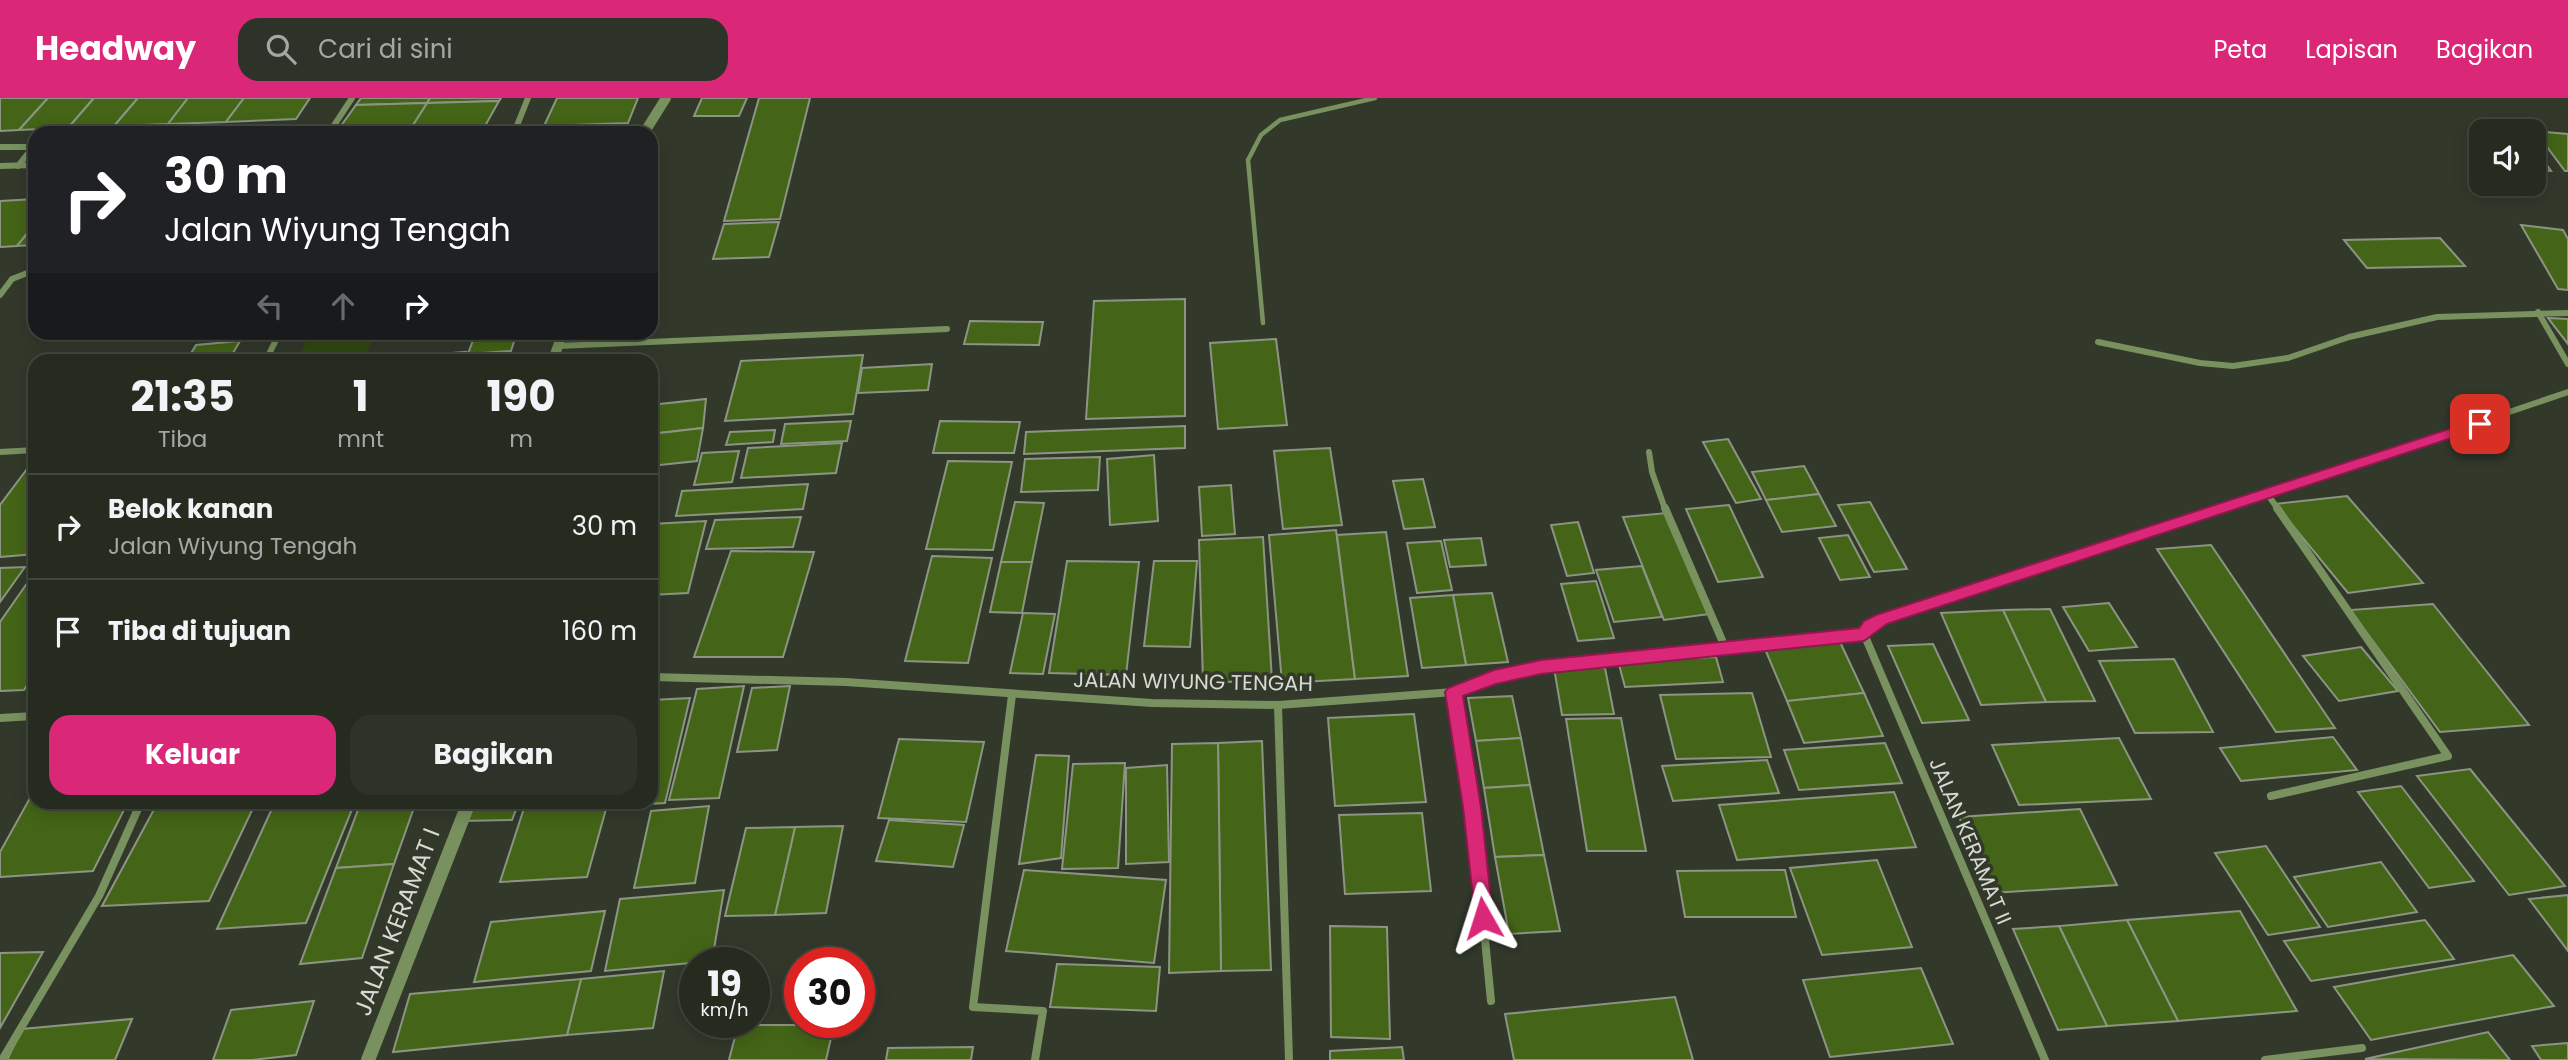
<!DOCTYPE html>
<html lang="id">
<head>
<meta charset="utf-8">
<style>
  body { margin:0; font-family:Poppins,sans-serif; background:#2e3329; color:#f1f3f6; height:100vh; display:flex; flex-direction:column; font-size:26px; white-space:nowrap }
  * { box-sizing:border-box; margin:0 }
  p { font-size:23px; color:#a4a7a5 }
  .icon { flex:none; width:38px; height:38px; fill:none; stroke:currentColor; stroke-width:2; stroke-linecap:round; stroke-linejoin:round }
  .map { position:relative; flex:1; overflow:hidden }
  .drawer { position:absolute; left:28px; top:256px; width:630px; height:455px; display:flex; flex-direction:column; background:#262b20; border-radius:21px; box-shadow:0 4px 18px #0003,0 0 0 2px #42473e }
  .drawer>* { flex:none }
  .guide { position:absolute; left:28px; top:28px; width:630px; height:214px; border-radius:21px; box-shadow:0 4px 18px #0003,0 0 0 2px #42473e; background:#202124; color:#fff; overflow:hidden }
  .controls { position:absolute; left:2469px; top:21px; display:grid; gap:14px }
  .controls a { display:grid; place-items:center; width:77px; height:77px; border-radius:14px; background:#262b20; box-shadow:0 4px 18px #0003,0 0 0 2px #42473e; font-size:35px }
  .speed { position:absolute; left:679px; top:849px; display:flex; gap:14px; font-size:35px; font-weight:700; text-align:center }
  .speed>* { display:grid; place-content:center; width:91px; height:91px; border-radius:50%; background:#262b20; box-shadow:0 4px 18px #0003,0 0 0 2px #42473e; line-height:1 }
  .speed small { font-size:18px; font-weight:400 }
  .speed .limit { border:10px solid #d22; background:#fff; color:#111 }
  .pin { position:absolute; display:grid; place-items:center; width:60px; height:60px; color:#fff; margin:-30px; border-radius:14px; box-shadow:0 4px 10px #0006 }
  .me { position:absolute; width:77px; margin:-38px; rotate:354deg; stroke-linejoin:round; filter:drop-shadow(0 0 5px #0008) }
  .turn { display:flex; align-items:center; gap:24px; height:147px; padding:0 21px; font-size:32px }
  .turn .icon { width:91px; height:91px; stroke-width:2.5 }
  .turn b { display:block; font-size:49px; line-height:60px }
  .lanes { display:flex; align-items:center; height:66px; padding:0 21px; background:#0003; justify-content:center; gap:35px; direction:ltr }
  .lanes .off { opacity:.35 }
  .eta { display:flex; justify-content:space-evenly; align-items:center; height:119px; text-align:center }
  .eta b { font-size:42px; font-weight:700; line-height:49px }
  .cta { display:flex; gap:14px; margin-top:auto; padding:14px 21px }
  .cta a { flex:1; height:80px; border-radius:21px; background:#db2777; color:#fff; font-size:28px; font-weight:700; line-height:80px; text-align:center }
  .cta a+a { background:#2e3329; color:#f1f3f6 }
  ul { padding:0; list-style:none }
  li { display:flex; align-items:center; gap:21px; height:105px; padding:0 21px; border-top:2px solid #42473e }
  li div { flex:1 }
  li b { display:block; font-size:26px }
  li em { font-style:normal }
  header { display:flex; align-items:center; gap:42px; box-sizing:border-box; height:98px; padding:0 35px; background:#db2777; color:#fff }
  header strong { font-size:33px }
  nav { display:flex; gap:38px; margin-inline-start:auto; font-size:24px }
  .search { width:490px; height:63px; background:#2e3329; display:flex; align-items:center; gap:18px; box-sizing:border-box; padding:0 24px; border-radius:21px; color:#a4a7a5; font-size:26px }
  .map>svg:first-child { display:block }
</style>
</head>
<body>
<header>
<strong>Headway</strong>
<div class="search"><svg class="icon" aria-label="search" viewBox="0 0 24 24"><circle cx="10" cy="10" r="6"/><path d="M15 15l6 6"/></svg>Cari di sini</div>
<nav><a>Peta</a><a>Lapisan</a><a>Bagikan</a></nav>
</header>
<div class="map">
<svg width="2568" height="962" viewBox="0 0 2568 962">
  <rect width="100%" height="100%" fill="#32392b"/>
  <polygon fill="#324a12" points="310,235 310,234 375,235 364,262 297,262"/>
  <g fill="#446517" stroke="#8c9584" stroke-width="2">
    <polygon points="0,0 48,0 19,32 0,33"/>
    <polygon points="48,0 94,0 68,30 19,32"/>
    <polygon points="94,0 138,0 114,28 68,30"/>
    <polygon points="138,0 188,0 168,26 114,28"/>
    <polygon points="188,0 244,0 226,24 168,26"/>
    <polygon points="244,0 310,0 296,21 226,24"/>
    <polygon points="361,0 430,0 427,5 356,7"/>
    <polygon points="430,0 501,0 499,3 427,5"/>
    <polygon points="557,0 638,0 628,25 544,28"/>
    <polygon points="702,0 747,0 739,18 694,18"/>
    <polygon points="759,0 810,0 780,121 724,123"/>
    <polygon points="499,3 485,28 411,30 427,5"/>
    <polygon points="427,5 411,30 338,32 356,7"/>
    <polygon points="2473,29 2523,33 2482,33 2482,41"/>
    <polygon points="2535,33 2568,36 2568,73 2565,73"/>
    <polygon points="2534,49 2551,73 2534,72"/>
    <polygon points="35,101 35,126 17,148 0,149 0,103"/>
    <polygon points="779,124 769,159 713,161 724,126"/>
    <polygon points="35,126 35,147 17,148"/>
    <polygon points="2521,127 2563,132 2568,141 2568,192 2558,191"/>
    <polygon points="2440,140 2465,168 2367,170 2344,142"/>
    <polygon points="1185,201 1185,318 1086,321 1094,203"/>
    <polygon points="2548,220 2568,221 2568,246"/>
    <polygon points="970,223 1043,224 1039,247 964,246"/>
    <polygon points="476,234 517,234 511,253 468,256"/>
    <polygon points="1276,241 1287,327 1218,331 1210,245"/>
    <polygon points="240,243 229,262 187,262 196,247"/>
    <polygon points="466,254 462,262 410,262 412,258"/>
    <polygon points="522,257 519,262 471,262 473,259"/>
    <polygon points="863,257 853,316 725,323 741,263"/>
    <polygon points="932,266 928,292 858,295 862,270"/>
    <polygon points="706,301 703,330 651,336 651,307"/>
    <polygon points="851,323 847,343 781,346 785,326"/>
    <polygon points="940,323 1020,324 1014,355 933,355"/>
    <polygon points="1185,328 1185,350 1024,356 1026,334"/>
    <polygon points="703,330 697,363 651,368 651,336"/>
    <polygon points="775,332 773,344 726,347 730,334"/>
    <polygon points="1728,341 1761,401 1736,405 1703,344"/>
    <polygon points="842,345 836,375 741,380 748,350"/>
    <polygon points="1330,350 1342,427 1283,431 1274,353"/>
    <polygon points="739,353 732,384 694,387 702,355"/>
    <polygon points="1154,357 1158,423 1110,427 1107,361"/>
    <polygon points="1100,359 1098,392 1021,394 1025,361"/>
    <polygon points="33,363 35,363 35,456 0,459 0,407"/>
    <polygon points="948,363 1012,364 993,452 926,451"/>
    <polygon points="1804,368 1819,396 1766,402 1752,374"/>
    <polygon points="1423,381 1435,429 1404,431 1393,383"/>
    <polygon points="808,386 803,411 676,418 682,393"/>
    <polygon points="1231,387 1235,436 1202,438 1199,389"/>
    <polygon points="1819,396 1836,428 1782,434 1766,402"/>
    <polygon points="2347,398 2423,485 2348,495 2275,406"/>
    <polygon points="1015,404 1044,405 1032,464 1001,464"/>
    <polygon points="1870,404 1907,471 1874,474 1838,407"/>
    <polygon points="1729,407 1763,479 1718,484 1686,411"/>
    <polygon points="1667,415 1710,516 1664,522 1623,419"/>
    <polygon points="801,419 793,449 706,451 715,422"/>
    <polygon points="706,423 688,495 651,497 651,426"/>
    <polygon points="1578,424 1594,475 1567,478 1551,427"/>
    <polygon points="1336,432 1355,581 1282,585 1269,437"/>
    <polygon points="1386,434 1408,578 1355,581 1337,437"/>
    <polygon points="1848,437 1870,479 1840,482 1819,440"/>
    <polygon points="1263,439 1272,582 1203,585 1199,442"/>
    <polygon points="1481,440 1486,467 1450,469 1444,442"/>
    <polygon points="1441,443 1452,492 1417,495 1407,445"/>
    <polygon points="2211,447 2335,630 2276,634 2157,451"/>
    <polygon points="731,453 814,454 783,559 694,559"/>
    <polygon points="932,458 992,460 968,565 905,563"/>
    <polygon points="1067,463 1139,464 1126,577 1049,575"/>
    <polygon points="1154,463 1197,463 1190,549 1144,548"/>
    <polygon points="1001,464 1032,464 1022,515 990,514"/>
    <polygon points="1642,468 1662,519 1614,524 1596,472"/>
    <polygon points="25,469 0,504 0,470"/>
    <polygon points="35,474 35,575 24,592 0,593 0,524"/>
    <polygon points="1596,483 1614,540 1578,543 1561,486"/>
    <polygon points="1492,495 1508,564 1466,567 1453,497"/>
    <polygon points="1453,497 1466,567 1422,570 1410,500"/>
    <polygon points="2109,505 2137,549 2089,553 2063,509"/>
    <polygon points="2433,506 2529,627 2440,634 2350,512"/>
    <polygon points="2050,511 2095,603 2046,604 2003,512"/>
    <polygon points="2003,512 2046,604 1981,607 1941,515"/>
    <polygon points="1023,515 1055,516 1043,576 1010,575"/>
    <polygon points="1840,544 1864,595 1787,603 1765,551"/>
    <polygon points="1933,546 1969,622 1922,625 1888,548"/>
    <polygon points="2361,549 2398,593 2339,603 2303,558"/>
    <polygon points="1716,559 1723,584 1625,589 1618,563"/>
    <polygon points="2174,561 2213,634 2135,635 2099,563"/>
    <polygon points="1554,570 1605,570 1614,616 1562,617"/>
    <polygon points="744,588 719,700 669,702 697,591"/>
    <polygon points="790,588 777,652 737,654 752,590"/>
    <polygon points="1752,595 1771,659 1676,661 1660,597"/>
    <polygon points="1864,595 1883,638 1804,645 1787,603"/>
    <polygon points="1512,598 1521,640 1476,643 1468,600"/>
    <polygon points="690,600 665,705 613,708 614,704 651,704 651,602"/>
    <polygon points="1414,616 1426,704 1335,708 1328,620"/>
    <polygon points="1621,620 1646,753 1587,753 1566,621"/>
    <polygon points="2333,639 2357,672 2241,683 2220,650"/>
    <polygon points="1521,640 1530,687 1484,690 1476,643"/>
    <polygon points="2119,640 2151,701 2019,707 1992,647"/>
    <polygon points="899,641 984,644 966,724 878,720"/>
    <polygon points="1262,643 1271,872 1221,873 1218,645"/>
    <polygon points="1218,645 1221,873 1169,875 1172,646"/>
    <polygon points="1885,645 1902,685 1799,692 1784,652"/>
    <polygon points="1036,657 1069,658 1061,760 1019,766"/>
    <polygon points="1767,662 1779,695 1673,703 1662,668"/>
    <polygon points="1125,665 1118,770 1062,771 1073,666"/>
    <polygon points="1167,667 1169,764 1126,766 1126,670"/>
    <polygon points="2470,671 2565,788 2509,797 2417,678"/>
    <polygon points="1530,687 1544,757 1495,759 1484,690"/>
    <polygon points="2401,688 2474,783 2429,790 2358,694"/>
    <polygon points="35,691 35,704 128,704 93,773 0,779 0,754"/>
    <polygon points="1894,694 1916,749 1737,762 1719,707"/>
    <polygon points="158,704 256,704 209,803 102,808"/>
    <polygon points="275,704 355,704 306,825 217,831"/>
    <polygon points="361,704 416,704 394,766 336,770"/>
    <polygon points="470,704 519,704 512,722 462,723"/>
    <polygon points="526,704 608,704 587,779 500,784"/>
    <polygon points="709,708 695,785 634,790 651,713"/>
    <polygon points="2080,711 2117,787 1992,795 1959,719"/>
    <polygon points="1422,715 1431,793 1345,796 1339,717"/>
    <polygon points="889,722 964,727 953,769 876,763"/>
    <polygon points="843,728 826,815 775,817 795,729"/>
    <polygon points="795,729 775,817 725,818 746,730"/>
    <polygon points="2266,748 2320,829 2268,837 2215,755"/>
    <polygon points="1544,757 1560,833 1509,836 1495,759"/>
    <polygon points="1877,762 1912,849 1822,857 1790,770"/>
    <polygon points="2381,764 2417,814 2328,829 2294,779"/>
    <polygon points="394,766 362,860 300,866 336,770"/>
    <polygon points="1024,772 1166,782 1154,865 1006,853"/>
    <polygon points="1785,772 1796,819 1685,819 1677,773"/>
    <polygon points="724,792 712,863 605,873 620,801"/>
    <polygon points="2568,797 2568,853 2529,801"/>
    <polygon points="605,813 591,873 474,884 491,824"/>
    <polygon points="2240,813 2297,913 2178,923 2127,822"/>
    <polygon points="2127,822 2178,923 2107,928 2059,828"/>
    <polygon points="2425,822 2454,861 2311,883 2284,843"/>
    <polygon points="1330,828 1387,829 1390,941 1331,939"/>
    <polygon points="2059,828 2107,928 2058,932 2013,831"/>
    <polygon points="43,854 0,930 0,855"/>
    <polygon points="2513,857 2554,908 2371,942 2334,889"/>
    <polygon points="1057,866 1160,869 1156,913 1050,909"/>
    <polygon points="1921,870 1953,946 1830,959 1803,882"/>
    <polygon points="664,873 653,930 567,937 581,881"/>
    <polygon points="581,881 567,937 393,954 410,896"/>
    <polygon points="1675,899 1693,962 1514,962 1505,916"/>
    <polygon points="314,903 296,957 252,962 213,962 231,912"/>
    <polygon points="132,921 115,962 7,962 22,931"/>
    <polygon points="738,927 834,927 826,962 729,962"/>
    <polygon points="2488,934 2510,962 2365,961"/>
    <polygon points="2568,945 2568,962 2541,962 2532,948"/>
    <polygon points="973,949 971,962 886,962 888,950"/>
    <polygon points="1402,949 1404,962 1330,962 1330,953"/>
  </g>
  <g fill="none" stroke-linecap="round" stroke-linejoin="round">
    <polyline stroke="#78915f" stroke-width="4.5" points="1263,225 1248,62 1261,37 1280,22 1375,0"/>
    <g stroke="#78915f" stroke-width="6">
      <polyline points="329,35 352,0"/>
      <polyline points="514,35 528,0"/>
      <polyline points="533,35 645,32"/>
      <polyline points="0,49 35,49"/>
      <polyline points="0,68 35,67"/>
      <polyline points="18,68 33,49"/>
      <polyline points="0,197 12,181 35,172"/>
      <polyline points="2538,214 2568,266"/>
      <polyline points="2098,244 2200,265 2233,268 2288,260 2349,239 2437,219 2568,215"/>
      <polyline points="558,248 947,231"/>
      <polyline points="266,262 280,234"/>
      <polyline points="0,354 35,352"/>
      <polyline points="1649,354 1652,374 1665,411"/>
      <polyline points="2268,397 2278,411"/>
      <polyline points="2223,411 2568,294"/>
    </g>
    <g stroke="#78915f" stroke-width="8">
      <polyline points="1665,410 1725,549"/>
      <polyline points="1864,536 2045,962"/>
      <polyline points="651,579 846,584 1152,605 1278,607 1454,594 1494,579 1541,569 1864,536 1881,521 2228,410"/>
      <polyline points="1454,594 1472,709 1491,903"/>
      <polyline points="1012,597 973,909 1043,913 1035,962"/>
      <polyline points="1278,607 1289,962"/>
      <polyline points="0,620 35,618"/>
      <polyline points="2271,698 2448,658 2277,410"/>
      <polyline points="2,962 99,798 141,704"/>
      <polyline points="2265,962 2362,950"/>
    </g>
    <g stroke="#78915f" stroke-width="10">
      <polyline points="644,35 666,0"/>
      <polyline points="553,262 563,234"/>
    </g>
    <polyline stroke="#78915f" stroke-width="14" points="368,962 469,704"/>
  </g>
  <polygon fill="#db2777" stroke="#8e194d" stroke-width="2" points="2480,321 2487,326 2485,329 1887,526 1864,543 1541,576 1496,586 1463,598 1481,709 1493,820 1490,826 1483,829 1476,826 1463,709 1445,594 1448,590 1494,572 1541,562 1859,530 1864,523 1876,517"/>
  <g text-anchor="middle" stroke-width="7" stroke-linejoin="round" paint-order="stroke">
    <g font-size="21" fill="#d6dad2" stroke="#32392b">
      <text transform="translate(1193 584) rotate(1)" y="7">JALAN WIYUNG TENGAH</text>
      <text transform="translate(1970 743) rotate(67)" y="7">JALAN KERAMAT II</text>
    </g>
    <g font-size="24" fill="#d6dad2" stroke="#32392b">
      <text transform="translate(397 824) rotate(-69)" y="8">JALAN KERAMAT I</text>
    </g>
  </g>
</svg>
<div class="controls">
<a><svg class="icon" aria-label="sound" viewBox="0 0 24 24"><path d="M4 9h4l5-4v14l-5-4H4zM17 9q2 3 0 6"/></svg></a>
</div>
<div class="speed"><div>19<small>km/h</small></div><div class="limit">30</div></div>
<div class="pin" style="left:2480px;top:326px;background:#d93025"><svg class="icon" aria-label="arrive" viewBox="0 0 24 24"><path d="M6 21V4h12l-3 4 3 4H6"/></svg></div>
<svg class="me" style="left:1483px;top:820px" viewBox="-20 -20 40 40"><path d="M0-17L14 15 0 8-14 15z" fill="#db2777" stroke="#fff" stroke-width="4"/></svg>
<div class="guide">
<div class="turn"><svg class="icon" aria-label="right" viewBox="0 0 24 24"><path d="M7 20v-9h11M14 6l5 5-5 5"/></svg><div><b>30 m</b>Jalan Wiyung Tengah</div></div>
<div class="lanes"><svg class="icon off" aria-label="left" viewBox="0 0 24 24"><path d="M17 20v-9H6M10 6l-5 5 5 5"/></svg><svg class="icon off" aria-label="ahead" viewBox="0 0 24 24"><path d="M12 20V5M6 11l6-6 6 6"/></svg><svg class="icon" aria-label="right" viewBox="0 0 24 24"><path d="M7 20v-9h11M14 6l5 5-5 5"/></svg></div>
</div>
<section class="drawer">
<div class="eta">
<div><b>21:35</b><p>Tiba</p></div>
<div><b>1</b><p>mnt</p></div>
<div><b>190</b><p>m</p></div>
</div>
<ul>
<li><svg class="icon" aria-label="right" viewBox="0 0 24 24"><path d="M7 20v-9h11M14 6l5 5-5 5"/></svg><div><b>Belok kanan</b><p>Jalan Wiyung Tengah</p></div><em>30 m</em></li>
<li><svg class="icon" aria-label="arrive" viewBox="0 0 24 24"><path d="M6 21V4h12l-3 4 3 4H6"/></svg><div><b>Tiba di tujuan</b></div><em>160 m</em></li>
</ul>
<div class="cta"><a>Keluar</a><a>Bagikan</a></div>
</section>
</div>
</body>
</html>
